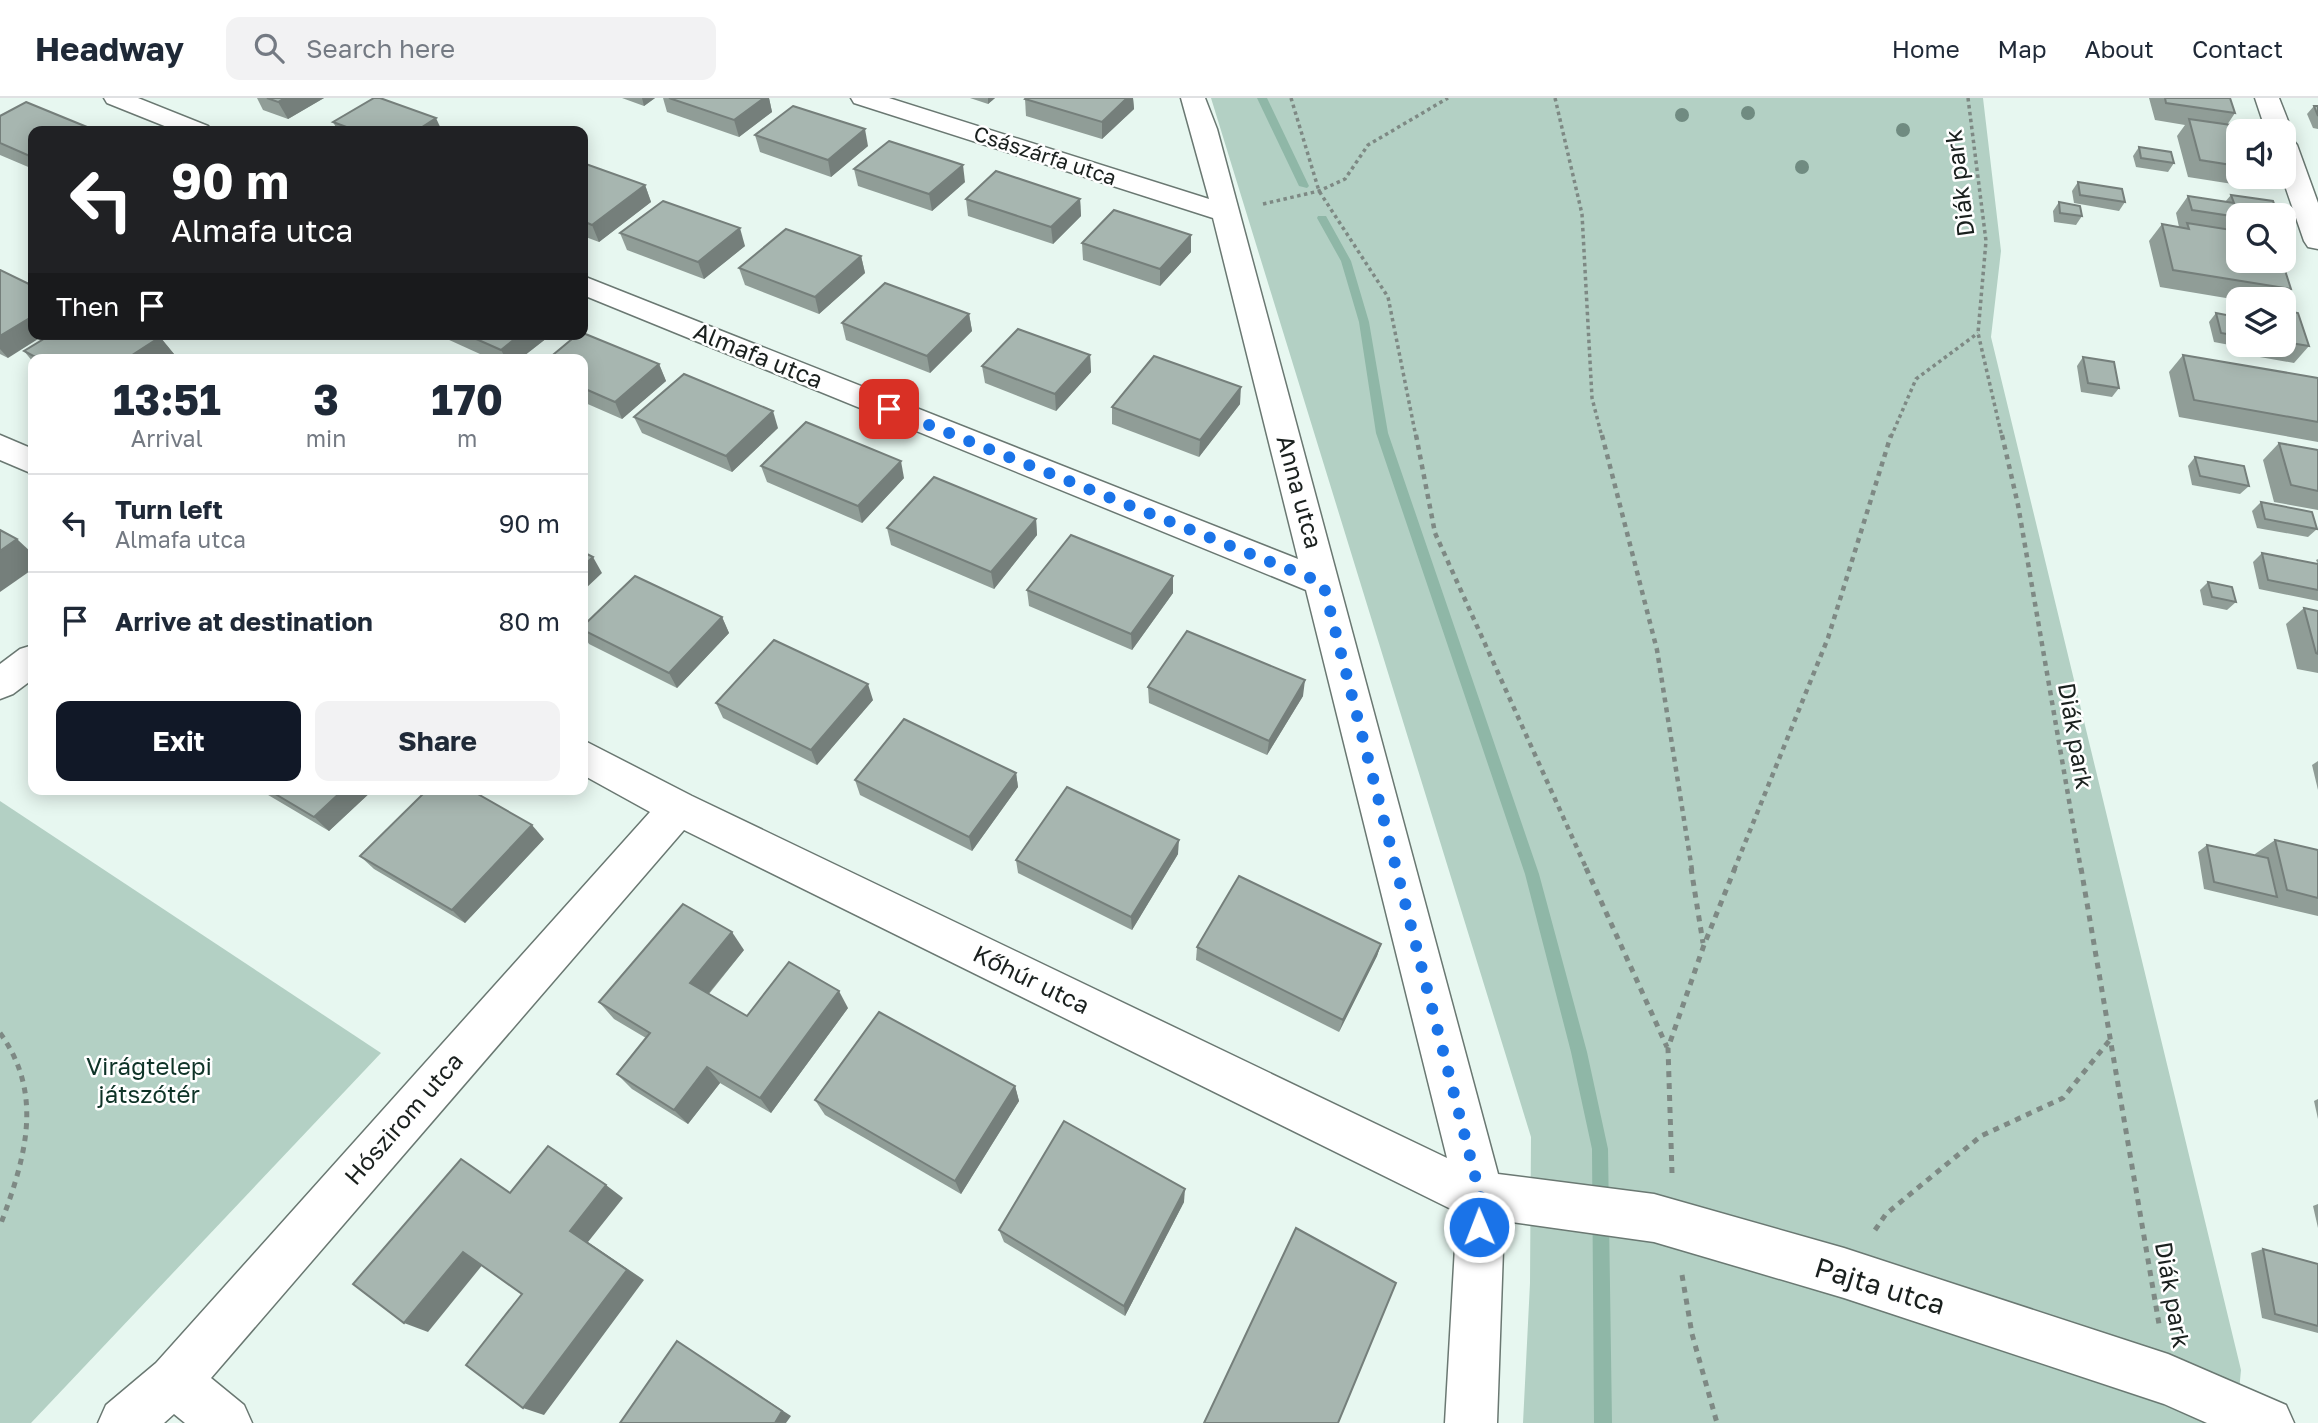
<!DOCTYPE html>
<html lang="en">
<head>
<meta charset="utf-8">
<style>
  body { margin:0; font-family:"Golos Text",sans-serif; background:#f2f2f3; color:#1f2937; height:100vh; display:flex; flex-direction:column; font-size:26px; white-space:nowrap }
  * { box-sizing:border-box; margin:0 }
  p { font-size:23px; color:#747a83 }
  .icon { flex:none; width:38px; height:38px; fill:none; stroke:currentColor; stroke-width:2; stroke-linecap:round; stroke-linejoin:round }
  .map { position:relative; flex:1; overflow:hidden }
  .panel { position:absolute; left:28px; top:256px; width:560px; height:441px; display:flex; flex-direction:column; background:#fff; border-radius:14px; box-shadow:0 4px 18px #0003 }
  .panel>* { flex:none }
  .guide { position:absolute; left:28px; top:28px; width:560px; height:214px; border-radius:14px; box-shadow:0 4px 18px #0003; background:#202124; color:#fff; overflow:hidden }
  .buttons { position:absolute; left:2226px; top:21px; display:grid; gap:14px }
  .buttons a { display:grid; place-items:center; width:70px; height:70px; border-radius:14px; background:#fff; box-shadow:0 4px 18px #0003; font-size:35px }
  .pin { position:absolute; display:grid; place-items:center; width:60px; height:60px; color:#fff; margin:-30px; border-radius:14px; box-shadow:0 4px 10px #0006 }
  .me { position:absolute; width:77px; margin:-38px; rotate:359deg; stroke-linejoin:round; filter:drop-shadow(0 0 5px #0008) }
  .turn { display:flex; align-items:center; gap:24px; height:147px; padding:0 28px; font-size:32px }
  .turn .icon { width:91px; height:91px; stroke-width:2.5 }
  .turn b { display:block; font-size:49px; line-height:60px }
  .then { display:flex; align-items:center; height:66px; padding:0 28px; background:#0003; gap:14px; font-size:26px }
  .eta { display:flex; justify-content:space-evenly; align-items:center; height:119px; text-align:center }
  .eta b { font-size:42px; font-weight:700; line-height:49px }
  .action { display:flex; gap:14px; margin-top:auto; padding:14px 28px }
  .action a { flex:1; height:80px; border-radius:14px; background:#111827; color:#fff; font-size:28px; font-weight:700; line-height:80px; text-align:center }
  .action a+a { background:#f2f2f3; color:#1f2937 }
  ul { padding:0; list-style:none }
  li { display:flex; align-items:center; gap:21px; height:98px; padding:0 28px; border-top:2px solid #e0e1e3 }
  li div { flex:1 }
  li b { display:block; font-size:26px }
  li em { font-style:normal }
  header { display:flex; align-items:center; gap:42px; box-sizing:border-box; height:98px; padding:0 35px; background:#fff; border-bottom:2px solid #e0e1e3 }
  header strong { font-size:33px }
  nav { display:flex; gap:38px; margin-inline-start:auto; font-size:24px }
  .search { width:490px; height:63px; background:#f2f2f3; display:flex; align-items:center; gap:18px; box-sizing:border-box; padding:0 24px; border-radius:14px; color:#747a83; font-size:26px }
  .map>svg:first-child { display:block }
</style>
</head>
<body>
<header>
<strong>Headway</strong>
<div class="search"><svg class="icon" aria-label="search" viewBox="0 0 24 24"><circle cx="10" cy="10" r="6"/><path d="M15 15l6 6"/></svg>Search here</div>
<nav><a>Home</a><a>Map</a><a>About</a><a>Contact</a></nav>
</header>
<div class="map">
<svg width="2318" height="1325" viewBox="0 0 2318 1325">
  <rect width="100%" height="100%" fill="#e7f7f0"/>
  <g fill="#b3d0c4">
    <polygon points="1211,0 1983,0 2001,153 1991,239 2241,1272 2236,1325 1523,1325 1530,1185 1531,1039"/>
    <polygon points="0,703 381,955 31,1325 0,1325"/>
  </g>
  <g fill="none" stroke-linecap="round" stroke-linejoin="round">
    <g fill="#8fb7a7" fill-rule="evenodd">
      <polygon points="1257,0 1267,0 1309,88 1307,90 1299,88"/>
      <polygon points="1318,118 1326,118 1351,163 1369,224 1388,335 1539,776 1587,954 1608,1051 1612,1325 1594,1325 1592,1051 1571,954 1525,776 1376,335 1359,224 1341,163 1317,120"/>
    </g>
    <defs>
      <g id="minor">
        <polygon points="104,0 138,0 208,28 212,33 177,33 107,5"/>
        <polygon points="851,0 889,0 1209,101 1181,0 1205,0 1217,31 1498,1076 1654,1096 1844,1150 2168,1256 2286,1307 2294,1325 2207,1325 2164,1306 1844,1200 1654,1144 1504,1123 1497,1325 1445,1325 1457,1114 684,732 211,1280 244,1307 252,1325 185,1325 174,1316 164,1325 98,1325 106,1307 156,1265 650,714 583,677 583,642 692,698 1447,1060 1306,492 583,197 583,178 1298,461 1213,120 854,5"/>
        <polygon points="2255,0 2279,0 2292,33 2284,39 2293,42 2297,47 2318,105 2318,151 2308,149 2304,143 2282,79 2284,33 2266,33"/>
        <polygon points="0,337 33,351 33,376 0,362"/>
        <polygon points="33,547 33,581 13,596 0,601 0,566 20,551"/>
      </g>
    </defs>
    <use href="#minor" stroke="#6a7872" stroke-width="3"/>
    <g stroke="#7e8984" stroke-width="3.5" stroke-dasharray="3.5 3.5" stroke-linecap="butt">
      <polyline points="1291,0 1319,93 1388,199 1416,339"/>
      <polyline points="1555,0 1582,116 1592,300 1602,339"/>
      <polyline points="1968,0 1986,143 1978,235 2002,339"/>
      <polyline points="1263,106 1319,93 1345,81 1368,47 1448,0"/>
      <polyline points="1891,339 1916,281 1978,235"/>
    </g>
    <g stroke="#7e8984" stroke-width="4.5" stroke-dasharray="5 5" stroke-linecap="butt">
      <polyline points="1416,337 1435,435 1587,772"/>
      <polyline points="1602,337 1657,552 1692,772"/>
      <polyline points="2002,337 2018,407 2081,772"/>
      <polyline points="1734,772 1828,540 1891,337"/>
    </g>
    <g stroke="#7e8984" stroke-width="5" stroke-dasharray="6 6" stroke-linecap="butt">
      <polyline points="1586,770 1667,949"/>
      <polyline points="1691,770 1703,845"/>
      <polyline points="2081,770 2159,1226"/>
      <path d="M 0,935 C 45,997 25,1061 0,1128"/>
      <polyline points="1672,1075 1668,950 1704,847 1735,770"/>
      <polyline points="1875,1132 1886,1116 1981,1038 2063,1000 2109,943"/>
      <polyline points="1682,1177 1692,1236 1717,1325"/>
    </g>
    <use href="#minor" fill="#fff" fill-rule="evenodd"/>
  </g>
  <g fill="#708b81">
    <circle cx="1748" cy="15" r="7"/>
    <circle cx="1682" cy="17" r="7"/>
    <circle cx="1903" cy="32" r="7"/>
    <circle cx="1802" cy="69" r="7"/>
  </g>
  <g fill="#909d97">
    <polygon points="257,0 324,0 288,21 263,12"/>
    <polygon points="622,0 655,0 644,8"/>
    <polygon points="663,0 769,0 772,14 739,39 667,14"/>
    <polygon points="970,0 995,0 988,6"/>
    <polygon points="1026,0 1133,0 1134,11 1102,41 1026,18 1025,1"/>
    <polygon points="2149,0 2230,0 2235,15 2227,27 2238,33 2238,79 2246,79 2239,87 2188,79 2177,38 2185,27 2155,22"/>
    <polygon points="2314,8 2318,8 2318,31 2313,30 2307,16"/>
    <polygon points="0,18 87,29 90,33 33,33 33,71 0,57"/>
    <polygon points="333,24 442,33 338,33"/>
    <polygon points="755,37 868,48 831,79 760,54"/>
    <polygon points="2139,49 2174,65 2168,74 2136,69 2133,58"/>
    <polygon points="583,65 645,87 651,104 599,144 583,138"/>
    <polygon points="854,71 965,84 932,113 858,88"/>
    <polygon points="2078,84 2125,104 2119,113 2074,105 2072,93"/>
    <polygon points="2231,97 2238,117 2238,163 2291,191 2282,201 2238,202 2160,189 2149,143 2162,126 2179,129 2176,115 2188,98 2225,104"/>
    <polygon points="966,101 1080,101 1081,118 1053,146 968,118"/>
    <polygon points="2059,104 2082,118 2076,127 2054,124 2053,113"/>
    <polygon points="620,135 745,148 704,181 627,152"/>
    <polygon points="1082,145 1191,154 1160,188 1083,162"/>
    <polygon points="861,158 865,175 819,216 745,187 739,170"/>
    <polygon points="0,172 8,260 0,256"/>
    <polygon points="2238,210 2238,247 2284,247 2284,212 2309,248 2294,265 2237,255 2235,248 2214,244 2209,224 2216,215 2232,218"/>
    <polygon points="969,216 972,233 930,275 846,242 842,225"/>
    <polygon points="436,236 552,236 520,261 491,261"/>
    <polygon points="160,239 174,256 166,261 33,261 33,264 24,253"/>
    <polygon points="1090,257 1091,274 1056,313 985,285 982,268"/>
    <polygon points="2183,257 2318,280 2318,344 2179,319 2169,274"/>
    <polygon points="2083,259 2119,290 2112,299 2081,294 2077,268"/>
    <polygon points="583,261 659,266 666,283 622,321 583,304"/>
    <polygon points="1240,306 1199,359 1112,326 1112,309"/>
    <polygon points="634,319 778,330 732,374 642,335"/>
    <polygon points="2279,345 2318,352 2318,412 2274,404 2263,362"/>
    <polygon points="2195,359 2249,388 2240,396 2192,387 2188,368"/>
    <polygon points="761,368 904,380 862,425 767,384"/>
    <polygon points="2261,404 2317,431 2308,439 2257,430 2252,413"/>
    <polygon points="1036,421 1037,437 994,491 891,447 887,430"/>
    <polygon points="2262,455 2318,466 2316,462 2318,461 2318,503 2259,491 2253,464"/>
    <polygon points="1173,478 1173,495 1132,552 1029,508 1027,492"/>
    <polygon points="2208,484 2236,504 2227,512 2203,507 2200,492"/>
    <polygon points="2304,510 2318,513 2318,575 2297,571 2286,526"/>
    <polygon points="722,519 729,535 677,590 589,546 583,536 583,528"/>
    <polygon points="1148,589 1303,598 1267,657 1149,605"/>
    <polygon points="873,602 817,667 723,620 716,605"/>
    <polygon points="2318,663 2318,692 2312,667"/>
    <polygon points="1016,675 1018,689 972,753 860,697 855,682"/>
    <polygon points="258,691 374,691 329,733"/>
    <polygon points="544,741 465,825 374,771 360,758"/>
    <polygon points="2275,742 2318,752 2318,818 2204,791 2198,754 2207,747 2255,758 2255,756"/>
    <polygon points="1178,756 1132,832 1018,775 1016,762"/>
    <polygon points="1381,846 1377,858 1339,934 1196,862 1197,849"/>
    <polygon points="744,852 709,896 747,918 848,910 771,1015 720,985 688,1026 632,991 617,976 646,940 614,921 599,904"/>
    <polygon points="1015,988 1019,1003 961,1096 825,1017 815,1002"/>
    <polygon points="2318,1001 2318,1021 2314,1003"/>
    <polygon points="1184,1104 1125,1218 1004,1144 999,1132"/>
    <polygon points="2318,1106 2318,1130 2313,1108"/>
    <polygon points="2263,1151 2318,1166 2318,1235 2262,1220 2251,1155"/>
  </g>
  <g fill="#757f7b">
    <polygon points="285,0 324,0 288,21 278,4"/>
    <polygon points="642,0 655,0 644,8"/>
    <polygon points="764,0 769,0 772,14 739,39 734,22"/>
    <polygon points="988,0 995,0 988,6"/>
    <polygon points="1127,0 1133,0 1134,11 1102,41 1102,24"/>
    <polygon points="436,20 442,33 416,33"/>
    <polygon points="865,31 868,48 831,79 828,62"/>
    <polygon points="963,67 965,84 932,113 929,96"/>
    <polygon points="645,87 651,104 599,144 592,127"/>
    <polygon points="1080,101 1081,118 1053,146 1051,129"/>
    <polygon points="740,130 745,148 704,181 698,164"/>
    <polygon points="1191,137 1191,154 1160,188 1160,171"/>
    <polygon points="861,158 865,175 819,216 815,199"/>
    <polygon points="969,216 972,233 930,275 927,258"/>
    <polygon points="33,218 33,236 46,236 8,260 0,251 0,238"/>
    <polygon points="521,236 552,236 520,261 506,261 501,252"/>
    <polygon points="160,239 174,256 166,261 126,261"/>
    <polygon points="1090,257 1091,274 1056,313 1055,296"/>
    <polygon points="659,266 666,283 622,321 615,304"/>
    <polygon points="1241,289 1240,306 1199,359 1200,342"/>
    <polygon points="773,313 778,330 732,374 726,358"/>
    <polygon points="901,363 904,380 862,425 858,408"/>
    <polygon points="1036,421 1037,437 994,491 991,474"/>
    <polygon points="17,441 33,456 33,471 0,494 0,453"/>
    <polygon points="593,459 602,475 583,493 583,468"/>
    <polygon points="1173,478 1173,495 1132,552 1131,536"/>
    <polygon points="722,519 729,535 677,590 669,575"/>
    <polygon points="1305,582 1303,598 1267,657 1269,643"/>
    <polygon points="868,586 873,602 817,667 811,652"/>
    <polygon points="1016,675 1018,689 972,753 969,739"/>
    <polygon points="344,691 374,691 329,733 314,719"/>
    <polygon points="532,727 544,741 465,825 452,812"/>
    <polygon points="1179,742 1178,756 1132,832 1131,819"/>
    <polygon points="732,834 744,852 703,902 690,885"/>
    <polygon points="1381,846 1377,858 1339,934 1343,922"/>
    <polygon points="839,893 848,910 771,1015 760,1000"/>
    <polygon points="707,969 720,985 688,1026 674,1012"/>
    <polygon points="1015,988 1019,1003 961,1096 955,1083"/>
    <polygon points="606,1087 623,1100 588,1144 644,1182 544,1317 523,1310 570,1133"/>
    <polygon points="1185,1091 1184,1104 1125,1218 1124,1208"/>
    <polygon points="463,1154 484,1165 428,1234 404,1225"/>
    <polygon points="677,1243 791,1318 786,1325 775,1325"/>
  </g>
  <g fill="#a7b6b0" stroke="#757f7b" stroke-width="2">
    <polygon points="267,0 285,0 278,4"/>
    <polygon points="374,0 380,0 436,20 416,33 357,33 333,24"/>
    <polygon points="669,0 764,0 734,22"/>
    <polygon points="1026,0 1127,0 1102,24 1025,1"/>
    <polygon points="2165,0 2230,0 2235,15 2166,5"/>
    <polygon points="26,4 87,29 80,33 33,33 33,58 32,59 0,45 0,18"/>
    <polygon points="793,8 865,31 828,62 755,37"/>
    <polygon points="2314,8 2318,8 2318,18"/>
    <polygon points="2189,21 2238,28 2240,33 2238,33 2238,68 2200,62"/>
    <polygon points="464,29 475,33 457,33"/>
    <polygon points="889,43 963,67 929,96 854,71"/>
    <polygon points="2139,49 2171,54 2174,65 2141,60"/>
    <polygon points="583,65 645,87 592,127 583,123"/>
    <polygon points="996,73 1080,101 1051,129 966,101"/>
    <polygon points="2078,84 2122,91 2125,104 2080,97"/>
    <polygon points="2231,97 2273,103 2278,117 2238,117 2238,119 2192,112 2188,98 2234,105"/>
    <polygon points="663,103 740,130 698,164 620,135"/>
    <polygon points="2059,104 2080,108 2082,118 2060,115"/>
    <polygon points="1114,112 1191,137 1160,171 1082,145"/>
    <polygon points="2187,125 2238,133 2238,163 2282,163 2291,191 2173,172 2162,126 2189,131"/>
    <polygon points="786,131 861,158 815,199 739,170"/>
    <polygon points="0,172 33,188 33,218 0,238"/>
    <polygon points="885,185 969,216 927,258 842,225"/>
    <polygon points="2284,212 2298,215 2309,248 2284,244"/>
    <polygon points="2216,215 2237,219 2238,224 2238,238 2221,235"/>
    <polygon points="1018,231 1090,257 1055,296 982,268"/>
    <polygon points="583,235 659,266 615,304 583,290 583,261 548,261 578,236 583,236"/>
    <polygon points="52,236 155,236 160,239 126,261 39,261 24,253"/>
    <polygon points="465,236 521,236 501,252"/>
    <polygon points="2183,257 2318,280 2318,324 2194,302"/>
    <polygon points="1154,258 1241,289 1200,342 1112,309"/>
    <polygon points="2083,259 2114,264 2119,290 2088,285"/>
    <polygon points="684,276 773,313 726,358 634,319"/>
    <polygon points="806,324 901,363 858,408 761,368"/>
    <polygon points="2279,345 2318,352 2318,393 2291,387"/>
    <polygon points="2195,359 2244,368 2249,388 2200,378"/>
    <polygon points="934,379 1036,421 991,474 887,430"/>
    <polygon points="2261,404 2312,414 2317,431 2265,421"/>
    <polygon points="0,432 17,441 0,453"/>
    <polygon points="1071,437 1173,478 1131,536 1027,492"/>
    <polygon points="583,454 593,459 583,468"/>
    <polygon points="2262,455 2318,466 2318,492 2268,482"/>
    <polygon points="635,478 722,519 669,575 583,532 583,528"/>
    <polygon points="2208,484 2232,489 2236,504 2212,499"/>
    <polygon points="2304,510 2318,513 2318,556 2316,555"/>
    <polygon points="1187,533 1305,582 1269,643 1148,589"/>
    <polygon points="774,542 868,586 811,652 716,605"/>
    <polygon points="904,621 1016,675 969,739 855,682"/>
    <polygon points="1067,689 1179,742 1131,819 1016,762"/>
    <polygon points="267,691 344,691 314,719"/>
    <polygon points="428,691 469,691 532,727 452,812 360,758"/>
    <polygon points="2275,742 2318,752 2318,800 2287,792"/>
    <polygon points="2207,747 2268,760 2277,799 2214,784"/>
    <polygon points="1239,778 1381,846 1343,922 1197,849"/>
    <polygon points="683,806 732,834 690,885 747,918 789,864 839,893 760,1000 707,969 674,1012 617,976 650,935 599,904"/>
    <polygon points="879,914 1015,988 955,1083 815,1002"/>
    <polygon points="1064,1023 1185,1091 1124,1208 999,1132"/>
    <polygon points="548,1048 606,1087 570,1133 627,1172 523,1310 466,1267 522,1196 463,1154 404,1225 353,1186 461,1061 510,1095"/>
    <polygon points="1296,1130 1396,1185 1338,1325 1204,1325"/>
    <polygon points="2263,1151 2318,1166 2318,1228 2275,1216"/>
    <polygon points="677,1243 782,1313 775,1325 620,1325"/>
  </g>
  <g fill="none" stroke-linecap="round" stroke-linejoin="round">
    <polyline stroke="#1a73e8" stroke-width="12" stroke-dasharray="0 21.6" points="889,311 1323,485 1481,1101 1479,1129"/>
  </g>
  <g text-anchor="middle" stroke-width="5" stroke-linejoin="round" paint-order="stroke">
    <g font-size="21" fill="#1a201e" stroke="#fff">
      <text transform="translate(1045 58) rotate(18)" y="7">Császárfa utca</text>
    </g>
    <g font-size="24" fill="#1a201e" stroke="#fff">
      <text transform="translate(1960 85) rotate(-97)" y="8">Diák park</text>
      <text transform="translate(758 258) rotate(22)" y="8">Almafa utca</text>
      <text transform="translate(1299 394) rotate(75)" y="8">Anna utca</text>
      <text transform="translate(2075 638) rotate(80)" y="8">Diák park</text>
      <text transform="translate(1031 882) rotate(26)" y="8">Kőhúr utca</text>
      <text transform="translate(404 1021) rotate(-49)" y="8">Hószirom utca</text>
      <text transform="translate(2172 1197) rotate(80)" y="8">Diák park</text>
    </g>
    <g font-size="24" fill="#0e3327" stroke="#fff">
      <text x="149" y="977">Virágtelepi<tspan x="149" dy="28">játszótér</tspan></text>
    </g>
    <g font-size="28" fill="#1a201e" stroke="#fff">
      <text transform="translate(1880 1188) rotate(17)" y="10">Pajta utca</text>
    </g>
  </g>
</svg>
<div class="buttons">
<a><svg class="icon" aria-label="sound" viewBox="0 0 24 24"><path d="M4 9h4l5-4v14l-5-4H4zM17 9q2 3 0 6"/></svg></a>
<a><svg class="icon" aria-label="search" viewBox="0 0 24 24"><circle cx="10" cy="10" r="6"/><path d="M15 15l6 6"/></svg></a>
<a><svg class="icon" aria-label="layers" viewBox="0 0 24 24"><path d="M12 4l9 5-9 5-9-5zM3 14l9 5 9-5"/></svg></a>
</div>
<div class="pin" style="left:889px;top:311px;background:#d93025"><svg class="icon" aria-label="arrive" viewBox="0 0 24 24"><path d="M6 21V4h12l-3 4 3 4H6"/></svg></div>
<svg class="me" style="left:1479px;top:1129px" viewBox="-20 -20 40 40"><circle r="17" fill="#1a73e8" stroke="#fff" stroke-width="3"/><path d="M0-11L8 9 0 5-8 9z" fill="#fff"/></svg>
<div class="guide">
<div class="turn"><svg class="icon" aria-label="left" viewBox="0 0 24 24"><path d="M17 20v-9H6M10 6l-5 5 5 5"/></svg><div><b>90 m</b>Almafa utca</div></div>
<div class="then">Then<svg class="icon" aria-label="arrive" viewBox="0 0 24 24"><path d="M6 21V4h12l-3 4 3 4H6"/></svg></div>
</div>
<section class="panel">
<div class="eta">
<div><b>13:51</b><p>Arrival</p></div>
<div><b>3</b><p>min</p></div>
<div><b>170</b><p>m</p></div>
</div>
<ul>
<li><svg class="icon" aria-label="left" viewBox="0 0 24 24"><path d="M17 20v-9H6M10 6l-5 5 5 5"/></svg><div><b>Turn left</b><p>Almafa utca</p></div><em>90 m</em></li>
<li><svg class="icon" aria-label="arrive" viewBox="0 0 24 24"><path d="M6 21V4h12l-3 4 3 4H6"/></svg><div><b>Arrive at destination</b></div><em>80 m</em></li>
</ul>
<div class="action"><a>Exit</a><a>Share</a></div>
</section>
</div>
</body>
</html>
